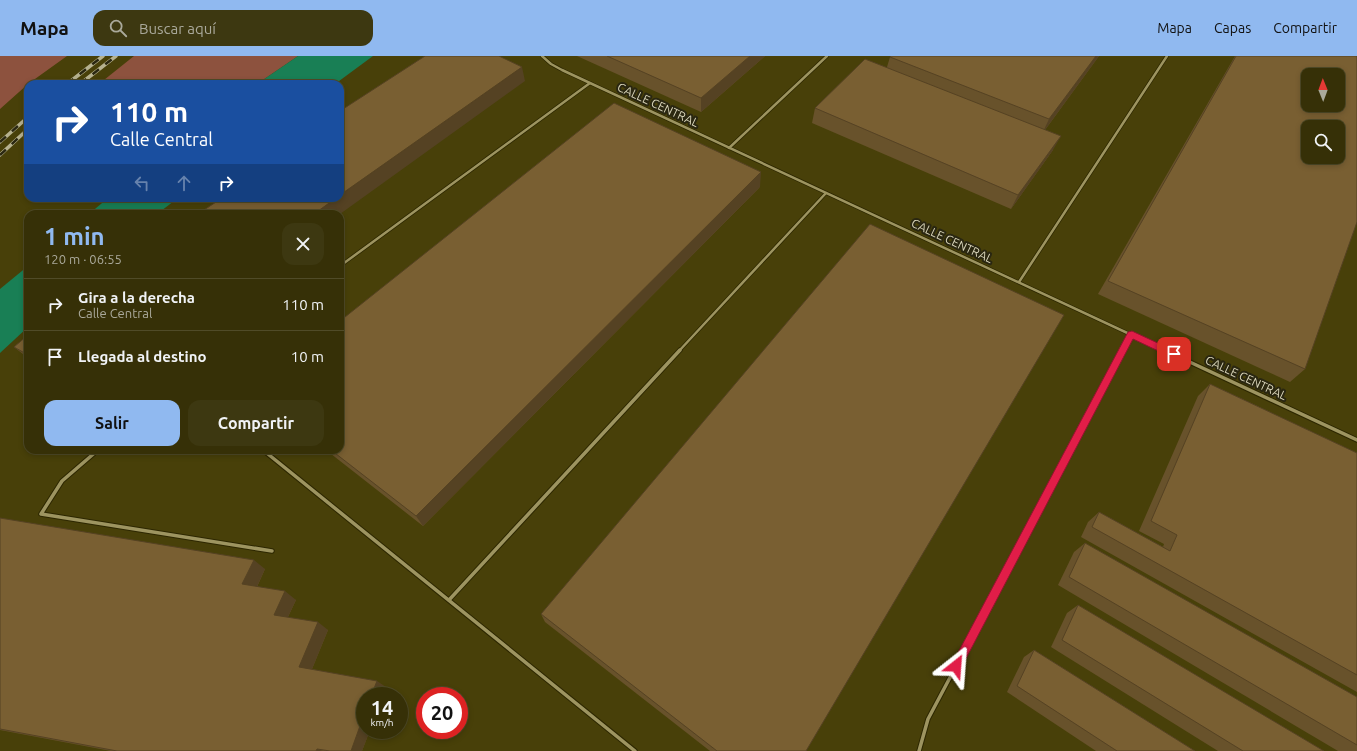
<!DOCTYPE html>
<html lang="es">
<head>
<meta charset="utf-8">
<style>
  body { margin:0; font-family:Ubuntu,sans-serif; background:#3d3811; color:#f1f3f6; height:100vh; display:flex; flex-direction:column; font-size:15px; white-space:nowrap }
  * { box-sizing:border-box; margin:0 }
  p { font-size:13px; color:#aaa99b }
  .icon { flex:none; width:22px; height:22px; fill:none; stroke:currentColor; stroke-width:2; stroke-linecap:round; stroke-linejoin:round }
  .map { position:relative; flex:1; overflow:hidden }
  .panel { position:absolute; left:24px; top:154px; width:320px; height:244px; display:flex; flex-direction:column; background:#363007; border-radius:12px; box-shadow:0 2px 6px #0003,0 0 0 1px #504b28 }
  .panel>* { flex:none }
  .top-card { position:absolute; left:24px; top:24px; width:320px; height:122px; border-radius:12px; box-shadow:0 2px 6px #0003,0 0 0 1px #504b28; background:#1a4fa0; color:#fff; overflow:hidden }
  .needle { width:26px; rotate:359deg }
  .fabs { position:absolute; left:1301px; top:12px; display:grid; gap:8px }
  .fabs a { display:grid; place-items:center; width:44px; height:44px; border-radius:8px; background:#363007; box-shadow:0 2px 6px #0003,0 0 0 1px #504b28; font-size:20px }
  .speed { position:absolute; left:356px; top:631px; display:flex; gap:8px; font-size:20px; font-weight:700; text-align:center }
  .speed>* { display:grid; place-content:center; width:52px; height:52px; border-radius:50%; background:#363007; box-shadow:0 2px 6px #0003,0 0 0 1px #504b28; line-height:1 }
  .speed small { font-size:10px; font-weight:400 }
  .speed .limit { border:6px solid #d22; background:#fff; color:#111 }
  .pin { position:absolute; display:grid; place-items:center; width:34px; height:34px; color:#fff; margin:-17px; border-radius:8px; box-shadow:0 2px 6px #0006 }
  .me { position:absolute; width:44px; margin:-22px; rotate:28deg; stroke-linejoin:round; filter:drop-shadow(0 0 3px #0008) }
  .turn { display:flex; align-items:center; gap:14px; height:84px; padding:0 20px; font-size:18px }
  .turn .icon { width:52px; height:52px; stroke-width:2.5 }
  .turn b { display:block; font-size:28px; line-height:34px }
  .lanes { display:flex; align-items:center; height:38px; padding:0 20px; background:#0003; justify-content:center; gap:20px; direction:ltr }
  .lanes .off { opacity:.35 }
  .round { display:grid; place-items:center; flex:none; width:42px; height:42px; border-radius:12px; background:#3d3811 }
  .headline { display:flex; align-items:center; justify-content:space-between; height:68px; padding:0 20px }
  h1 { font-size:24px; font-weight:700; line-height:30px; color:#90b9f0 }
  .button { display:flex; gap:8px; margin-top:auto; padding:8px 20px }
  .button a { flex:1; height:46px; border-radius:12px; background:#90b9f0; color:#111; font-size:16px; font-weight:700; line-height:46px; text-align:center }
  .button a+a { background:#3d3811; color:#f1f3f6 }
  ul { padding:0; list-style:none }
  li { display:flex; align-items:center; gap:12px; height:52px; padding:0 20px; border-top:1px solid #504b28 }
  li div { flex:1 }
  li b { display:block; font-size:15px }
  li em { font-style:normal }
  header { display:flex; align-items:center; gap:24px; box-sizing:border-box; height:56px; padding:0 20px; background:#90b9f0; color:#111 }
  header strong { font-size:19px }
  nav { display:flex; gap:22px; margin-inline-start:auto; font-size:14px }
  .search { width:280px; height:36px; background:#3d3811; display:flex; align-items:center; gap:10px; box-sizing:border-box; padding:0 14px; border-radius:12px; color:#aaa99b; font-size:15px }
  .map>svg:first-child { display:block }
</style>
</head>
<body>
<header>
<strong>Mapa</strong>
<div class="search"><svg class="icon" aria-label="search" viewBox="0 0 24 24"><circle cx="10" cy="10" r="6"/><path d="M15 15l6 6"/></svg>Buscar aquí</div>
<nav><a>Mapa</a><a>Capas</a><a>Compartir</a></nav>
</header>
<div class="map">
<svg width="1357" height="695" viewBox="0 0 1357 695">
  <rect width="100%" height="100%" fill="#484009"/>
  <g fill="#8d523e">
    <polygon points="0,0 67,0 28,28 0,53"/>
    <polygon points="134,0 298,0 257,28 99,28"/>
  </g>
  <g fill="#197f55">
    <polygon points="298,0 373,0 335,28 257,28"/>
    <polygon points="108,142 178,142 157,158 89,158"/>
    <polygon points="28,210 28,271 0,297 0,233"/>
  </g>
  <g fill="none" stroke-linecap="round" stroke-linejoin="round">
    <defs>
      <g id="lane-far1">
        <polyline points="542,0 551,8 562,14 1166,295"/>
        <polyline points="729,92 827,0"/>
        <polyline points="340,210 590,27"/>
        <polyline points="1019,226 1167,0"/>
        <polyline points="679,295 826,137"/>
        <polyline points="1123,295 1132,279"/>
      </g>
      <g id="lane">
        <polyline points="1164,294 1357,384"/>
        <polyline points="98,394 62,425 41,458 272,495"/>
        <polyline points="263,394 635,695"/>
        <polyline points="449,544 680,294"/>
        <polyline points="919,695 928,663 1124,294"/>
      </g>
    </defs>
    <use href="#lane-far1" stroke="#2d2700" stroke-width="4"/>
    <use href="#lane" stroke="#2d2700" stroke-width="5.5"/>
    <use href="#lane-far1" stroke="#9d9460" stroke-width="2.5"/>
    <use href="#lane" stroke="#9d9460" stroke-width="3.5"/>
    <defs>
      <g id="rail">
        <polyline points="67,28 103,0"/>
        <polyline points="80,28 116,0"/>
        <polyline points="0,86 28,61"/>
        <polyline points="0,99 28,73"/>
      </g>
    </defs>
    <use href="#rail" stroke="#b6b18f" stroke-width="3.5"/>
    <use href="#rail" stroke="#2a2711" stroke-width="2.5" stroke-dasharray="8" stroke-linecap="butt"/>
  </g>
  <g fill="#68522b">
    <polygon points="577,0 765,0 701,56"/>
    <polygon points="1099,0 1045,74 1053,94 1011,153 812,67 815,52 887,11 890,1"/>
    <polygon points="1235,0 1357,0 1305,313 1290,326 1098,238"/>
    <polygon points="760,131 423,470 326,394 340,394"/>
    <polygon points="28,279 28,302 14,291"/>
    <polygon points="1210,328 1357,397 1357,636 1081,481 1088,466 1099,456 1163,491 1164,488 1139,475 1198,340"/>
    <polygon points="0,462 265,513 257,531 296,544 288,561 328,574 312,613 386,631 365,674 370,674 362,695 111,695 0,674"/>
    <polygon points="1085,487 1357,641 1357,695 1338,695 1058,529 1074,496"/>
    <polygon points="1078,549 1324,695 1218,695 1051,591 1067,557"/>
    <polygon points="541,558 806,695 710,695 545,566"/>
    <polygon points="1034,594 1195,695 1096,695 1007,636 1024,601"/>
  </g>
  <g fill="#554223">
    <polygon points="750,0 765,0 701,56 701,42"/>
    <polygon points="1096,0 1099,0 1042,78 1049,63"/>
    <polygon points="522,11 525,25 340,158 314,158 336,142 340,142 340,139"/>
    <polygon points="1061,80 1053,94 1011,153 1018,139"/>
    <polygon points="761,116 760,131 423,470 416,460"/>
    <polygon points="254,504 265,513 254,537 242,528"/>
    <polygon points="285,535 296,544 285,567 274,559"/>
    <polygon points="318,566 328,574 310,618 299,611"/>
    <polygon points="377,625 386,631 382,640 371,640"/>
    <polygon points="365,656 365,674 370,674 362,695 351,695"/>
    <polygon points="317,693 323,695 316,695"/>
  </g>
  <g fill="#795f32" stroke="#554223" fill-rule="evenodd">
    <polygon points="425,0 499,0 522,11 340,139 340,55"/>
    <polygon points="607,0 750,0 701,42"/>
    <polygon points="891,0 1096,0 1049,63 890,1"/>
    <path d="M 1236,0 L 1357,0 L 1357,166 L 1305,313 L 1108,225 ZM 1308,19 L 1338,19 L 1338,49 L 1308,49 ZM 1308,71 L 1338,71 L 1338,101 L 1308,101 Z"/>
    <polygon points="865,3 1061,80 1018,139 815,52"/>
    <polygon points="614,47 761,116 416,460 331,394 340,394 340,265"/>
    <polygon points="222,142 336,142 314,158 198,158"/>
    <polygon points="870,168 1064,259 806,695 717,695 541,558"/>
    <polygon points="28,279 28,299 14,291"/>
    <polygon points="1210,328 1357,397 1357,619 1092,471 1099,456 1170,495 1177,479 1151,465"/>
    <polygon points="0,462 254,504 242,528 285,535 274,559 318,566 299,611 377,625 371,640 365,640 365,656 351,695 330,695 317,693 316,695 117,695 0,673"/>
    <polygon points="1085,487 1357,641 1357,689 1069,521"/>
    <polygon points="1078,549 1324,695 1243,695 1062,584"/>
    <polygon points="1034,594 1195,695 1117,695 1017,630"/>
  </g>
  <polygon fill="#e11d48" stroke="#92132f" points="1132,275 1177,296 1179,298 1177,301 1171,301 1133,283 960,614 956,615 953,614 951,610 953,606 1128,276"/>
  <g text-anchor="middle" stroke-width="4" stroke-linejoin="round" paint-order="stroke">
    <g font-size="12" fill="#dad6bb" stroke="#2a2711">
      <text transform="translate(658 49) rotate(25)" y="4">CALLE CENTRAL</text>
      <text transform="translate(952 185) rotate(25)" y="4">CALLE CENTRAL</text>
      <text transform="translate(1246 322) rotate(25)" y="4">CALLE CENTRAL</text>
    </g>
  </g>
</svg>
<div class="fabs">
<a><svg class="needle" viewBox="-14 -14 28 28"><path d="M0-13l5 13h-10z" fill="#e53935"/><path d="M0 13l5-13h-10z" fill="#aaa99b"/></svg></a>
<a><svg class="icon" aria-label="search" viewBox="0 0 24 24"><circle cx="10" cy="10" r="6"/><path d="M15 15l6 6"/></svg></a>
</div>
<div class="speed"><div>14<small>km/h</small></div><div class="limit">20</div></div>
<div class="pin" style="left:1174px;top:298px;background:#d93025"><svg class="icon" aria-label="arrive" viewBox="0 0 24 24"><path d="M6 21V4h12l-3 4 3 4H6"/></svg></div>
<svg class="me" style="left:956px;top:610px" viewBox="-20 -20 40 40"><path d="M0-17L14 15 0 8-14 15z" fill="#e11d48" stroke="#fff" stroke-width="4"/></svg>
<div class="top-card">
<div class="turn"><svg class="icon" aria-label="right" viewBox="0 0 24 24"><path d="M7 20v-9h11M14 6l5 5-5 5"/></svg><div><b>110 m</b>Calle Central</div></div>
<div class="lanes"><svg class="icon off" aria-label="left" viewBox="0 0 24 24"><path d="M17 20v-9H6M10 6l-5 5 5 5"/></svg><svg class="icon off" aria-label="ahead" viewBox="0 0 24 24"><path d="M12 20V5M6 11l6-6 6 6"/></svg><svg class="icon" aria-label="right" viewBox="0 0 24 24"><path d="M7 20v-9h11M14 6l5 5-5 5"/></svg></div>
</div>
<section class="panel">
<div class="headline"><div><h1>1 min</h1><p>120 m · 06:55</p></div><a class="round"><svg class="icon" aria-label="close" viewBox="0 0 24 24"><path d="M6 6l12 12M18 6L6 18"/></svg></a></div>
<ul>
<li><svg class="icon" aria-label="right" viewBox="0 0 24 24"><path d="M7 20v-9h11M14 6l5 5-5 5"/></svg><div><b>Gira a la derecha</b><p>Calle Central</p></div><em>110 m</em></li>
<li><svg class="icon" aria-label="arrive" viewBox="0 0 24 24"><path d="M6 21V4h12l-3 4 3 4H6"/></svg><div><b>Llegada al destino</b></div><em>10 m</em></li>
</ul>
<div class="button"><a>Salir</a><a>Compartir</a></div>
</section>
</div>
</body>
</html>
